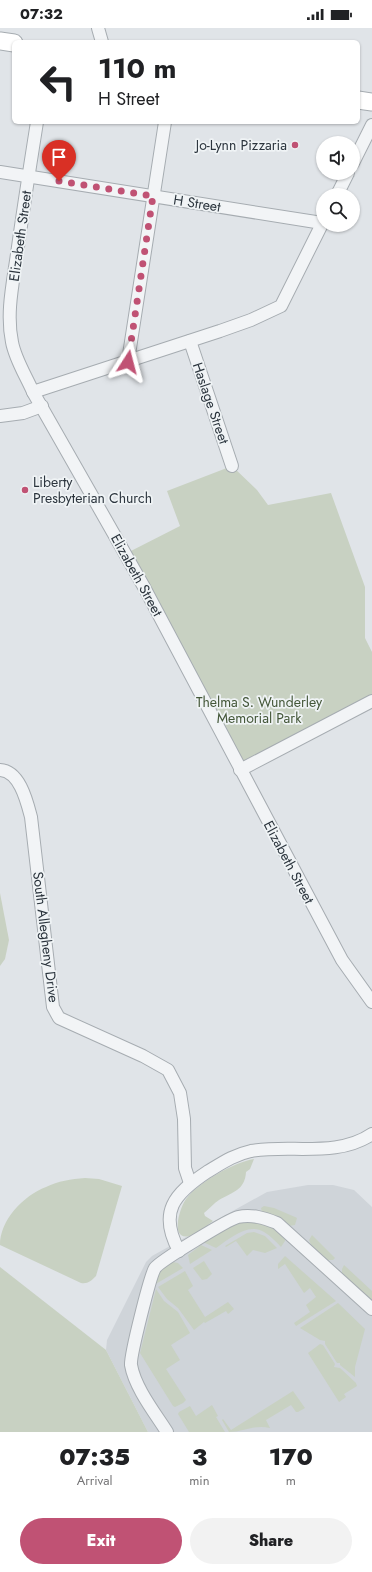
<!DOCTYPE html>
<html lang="en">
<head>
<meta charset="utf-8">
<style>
  body { margin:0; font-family:Jost,sans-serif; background:#f2f2f2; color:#202124; height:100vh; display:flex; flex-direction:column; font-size:15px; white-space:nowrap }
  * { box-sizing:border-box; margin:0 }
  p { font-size:13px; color:#757577 }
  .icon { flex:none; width:22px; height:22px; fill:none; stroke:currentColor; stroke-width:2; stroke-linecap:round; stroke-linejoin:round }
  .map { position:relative; height:1404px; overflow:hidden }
  .details { display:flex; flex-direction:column; background:#fff; flex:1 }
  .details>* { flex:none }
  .top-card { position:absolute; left:12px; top:12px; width:348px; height:84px; border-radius:6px; box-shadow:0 1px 3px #0004; background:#fff; color:#202124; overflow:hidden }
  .buttons { position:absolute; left:316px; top:108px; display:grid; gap:8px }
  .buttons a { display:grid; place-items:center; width:44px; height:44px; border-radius:50%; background:#fff; box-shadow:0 1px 3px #0004; font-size:20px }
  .pin { position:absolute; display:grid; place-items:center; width:34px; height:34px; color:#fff; margin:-41px -17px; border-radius:50% 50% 50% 0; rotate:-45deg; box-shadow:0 0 4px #0007 }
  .pin .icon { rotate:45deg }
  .me { position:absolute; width:44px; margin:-22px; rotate:9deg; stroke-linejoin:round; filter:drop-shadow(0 0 3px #0008) }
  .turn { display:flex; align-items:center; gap:14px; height:84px; padding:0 20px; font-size:18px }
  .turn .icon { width:52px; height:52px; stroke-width:2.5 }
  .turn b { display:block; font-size:28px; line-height:34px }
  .eta { display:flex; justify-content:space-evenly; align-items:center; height:68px; text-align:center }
  .eta b { font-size:24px; font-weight:800; line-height:28px }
  .button { display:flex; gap:8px; margin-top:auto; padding:8px 20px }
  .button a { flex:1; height:46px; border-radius:24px; background:#c05274; color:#fff; font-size:16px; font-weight:800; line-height:46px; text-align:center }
  .button a+a { background:#f2f2f2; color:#202124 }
  .status { display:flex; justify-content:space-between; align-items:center; height:28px; padding:0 20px; background:#fff; direction:ltr }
  .status svg { height:11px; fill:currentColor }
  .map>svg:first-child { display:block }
</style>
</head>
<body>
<div class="status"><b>07:32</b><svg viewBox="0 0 49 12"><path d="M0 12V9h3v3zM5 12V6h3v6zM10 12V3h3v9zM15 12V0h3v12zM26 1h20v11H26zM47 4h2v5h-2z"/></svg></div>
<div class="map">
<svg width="372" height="1404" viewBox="0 0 372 1404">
  <rect width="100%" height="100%" fill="#e0e4e8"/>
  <polygon fill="#cfd4d9" points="308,1157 333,1157 354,1162 372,1179 372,1404 148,1404 106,1322 107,1312 146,1234 152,1228 267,1164"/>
  <g fill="#c8d1c2">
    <polygon points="232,438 257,462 268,477 331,465 365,559 365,610 372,624 372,673 240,742 125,526 180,498 167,463"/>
    <polygon points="0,865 9,912 5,931 0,938"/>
    <path d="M 254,1131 L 250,1141 L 246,1144 C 245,1162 233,1164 219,1172 C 214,1175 209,1181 204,1185 L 205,1188 L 213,1193 C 206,1198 198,1206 190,1208 C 169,1213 180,1179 186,1171 C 198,1155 234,1134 254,1131 Z"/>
    <path d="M 85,1150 L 99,1151 L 122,1158 L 96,1248 C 91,1253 88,1256 81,1255 L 0,1217 C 0,1192 23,1168 46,1159 C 58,1153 71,1151 85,1150 Z"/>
    <polygon points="264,1178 274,1180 295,1189 297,1190 295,1197 289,1198 262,1184 261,1180"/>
    <path d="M 250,1192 L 271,1198 L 285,1208 L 285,1213 L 281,1219 C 276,1214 271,1208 264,1204 C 248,1194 229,1211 216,1220 L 203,1214 L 233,1196 Z"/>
    <polygon points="254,1204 265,1208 277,1220 265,1225 253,1222 247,1228 236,1213 226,1219 225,1218 247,1205"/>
    <polygon points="312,1207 335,1230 333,1232 327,1232 312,1219 309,1212"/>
    <polygon points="201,1217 212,1222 190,1236 188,1227"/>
    <polygon points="285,1228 336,1273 296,1298 294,1295 310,1284 306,1277 316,1269 310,1260 304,1265 285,1236 278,1241 278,1236"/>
    <polygon points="204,1233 212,1246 207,1251 202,1252 193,1240"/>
    <path d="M 173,1234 L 178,1235 L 183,1240 L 154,1257 C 158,1247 162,1238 173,1234 Z"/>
    <polygon points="344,1237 372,1263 372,1276 342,1248 342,1241"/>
    <polygon points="0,1239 106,1322 148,1404 0,1404"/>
    <polygon points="185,1243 193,1258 188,1262 205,1289 228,1274 234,1281 228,1286 226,1283 205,1295 204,1294 194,1302 178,1280 167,1271 158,1259"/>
    <polygon points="156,1261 164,1273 178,1284 190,1305 171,1317 180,1332 166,1341 186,1372 183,1375 175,1379 173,1378 140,1325"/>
    <polygon points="338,1275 365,1301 355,1339 355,1349 340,1337 340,1335 337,1335 325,1316 325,1313 320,1312 300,1300"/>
    <polygon points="320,1316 323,1317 335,1336 334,1339 340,1340 356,1355 357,1358 344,1366 346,1369 339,1374 308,1325"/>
    <path d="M 293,1363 L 305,1380 L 298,1384 L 296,1384 L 291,1377 L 266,1392 L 270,1400 C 255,1396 244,1404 229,1404 L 222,1392 L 223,1391 L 231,1402 Z"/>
    <polygon points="212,1377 218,1388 216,1389 225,1404 189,1404 178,1386 179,1384 190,1378 196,1388"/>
  </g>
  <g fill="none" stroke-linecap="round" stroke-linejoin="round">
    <defs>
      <g id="street">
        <polyline points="98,0 102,14"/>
        <path d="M 37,94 C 30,138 23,182 17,226 C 13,255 6,285 12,314 C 15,331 26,348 33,364 L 144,559 L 342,932 L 372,974"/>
        <polyline points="353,135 372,97"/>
        <polyline points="0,144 322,195"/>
        <polyline points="337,167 348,145"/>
        <polyline points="190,313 232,438"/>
        <polyline points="128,333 165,94"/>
        <polyline points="33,364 220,303 251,292 281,278 323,194"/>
        <polyline points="0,388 23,385 42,378"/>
        <path d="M 0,742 C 20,743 27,774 31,789 L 53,979 L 59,990 L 143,1028 L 168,1042 L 180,1065 L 184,1091 L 185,1140 L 190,1155"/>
        <polyline points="240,742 372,673"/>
        <path d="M 179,1223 C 158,1184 174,1166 207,1144 C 222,1135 233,1127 251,1123 C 290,1116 337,1130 372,1106"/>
        <path d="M 167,1404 C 155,1385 135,1360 131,1337 C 130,1328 150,1248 155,1240 C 160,1233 229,1191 238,1189 C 252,1186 264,1190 277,1195 L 372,1281"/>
      </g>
      <g id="secondary">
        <polyline points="0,13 14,15"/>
        <polyline points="358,72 372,74"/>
      </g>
    </defs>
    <use href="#street" stroke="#a6acb1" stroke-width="14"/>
    <use href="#secondary" stroke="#a6acb1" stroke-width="19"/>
    <use href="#street" stroke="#f2f4f6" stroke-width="12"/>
    <use href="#secondary" stroke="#fff" stroke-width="17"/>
  </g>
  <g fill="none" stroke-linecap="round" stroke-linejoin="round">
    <polyline stroke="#c05274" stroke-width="7" stroke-dasharray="0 12.6" points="59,153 153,168 128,334"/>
  </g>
  <g fill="#c05274" stroke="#eff3f5" stroke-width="1.5">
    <circle cx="295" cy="117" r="4"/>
    <circle cx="25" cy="462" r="4"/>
  </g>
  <g text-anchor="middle" stroke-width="3.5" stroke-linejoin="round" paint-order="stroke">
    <g font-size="14" fill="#2b343d" stroke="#eff3f5" text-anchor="end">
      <text x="287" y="122">Jo-Lynn Pizzaria</text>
      <text x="33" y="459" text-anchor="start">Liberty<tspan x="33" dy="16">Presbyterian Church</tspan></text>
    </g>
    <g font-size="14" fill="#2b343d" stroke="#eff3f5">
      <text transform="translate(197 175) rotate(9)" y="5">H Street</text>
      <text transform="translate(20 208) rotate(-82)" y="5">Elizabeth Street</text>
      <text transform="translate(211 375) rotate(71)" y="5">Haslage Street</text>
      <text transform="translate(137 547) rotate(61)" y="5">Elizabeth Street</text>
      <text transform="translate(289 834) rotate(62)" y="5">Elizabeth Street</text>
      <text transform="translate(46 909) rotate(83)" y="5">South Allegheny Drive</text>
    </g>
    <g font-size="14" fill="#445739" stroke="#eff3f5">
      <text x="259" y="679">Thelma S. Wunderley<tspan x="259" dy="16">Memorial Park</tspan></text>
    </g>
  </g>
</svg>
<div class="buttons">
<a><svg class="icon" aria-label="sound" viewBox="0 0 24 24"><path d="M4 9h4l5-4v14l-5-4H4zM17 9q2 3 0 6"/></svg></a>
<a><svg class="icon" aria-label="search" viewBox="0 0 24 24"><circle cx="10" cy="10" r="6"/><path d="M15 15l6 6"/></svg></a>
</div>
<div class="pin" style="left:59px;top:153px;background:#d93025"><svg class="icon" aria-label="arrive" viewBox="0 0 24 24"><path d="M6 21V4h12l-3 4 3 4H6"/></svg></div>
<svg class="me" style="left:128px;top:334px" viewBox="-20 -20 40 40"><path d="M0-17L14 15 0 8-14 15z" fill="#c05274" stroke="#fff" stroke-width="4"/></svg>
<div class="top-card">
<div class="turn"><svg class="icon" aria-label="left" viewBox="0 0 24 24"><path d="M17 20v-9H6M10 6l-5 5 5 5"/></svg><div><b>110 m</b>H Street</div></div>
</div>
</div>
<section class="details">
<div class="eta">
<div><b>07:35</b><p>Arrival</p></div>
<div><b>3</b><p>min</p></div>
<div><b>170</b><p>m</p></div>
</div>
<div class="button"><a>Exit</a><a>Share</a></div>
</section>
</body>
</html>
